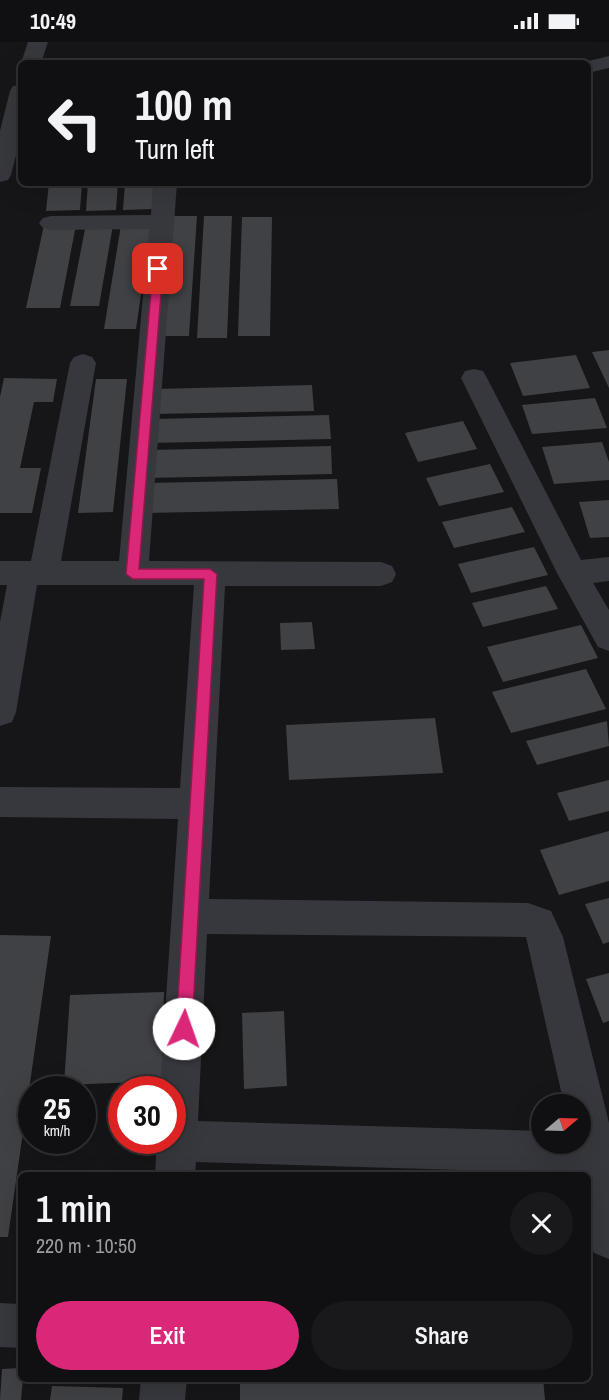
<!DOCTYPE html>
<html lang="en">
<head>
<meta charset="utf-8">
<style>
  body { margin:0; font-family:"Archivo Narrow",sans-serif; background:#19191b; color:#f1f3f6; height:100vh; display:flex; flex-direction:column; font-size:22px; white-space:nowrap }
  * { box-sizing:border-box; margin:0 }
  p { font-size:20px; color:#9c9d9f }
  .icon { flex:none; width:33px; height:33px; fill:none; stroke:currentColor; stroke-width:2; stroke-linecap:round; stroke-linejoin:round }
  .map { position:relative; flex:1; overflow:hidden }
  .panel { position:absolute; left:18px; top:1130px; width:573px; height:210px; display:flex; flex-direction:column; background:#101012; border-radius:9px; box-shadow:0 6px 24px #0002,0 0 0 2px #303032 }
  .panel>* { flex:none }
  .top-card { position:absolute; left:18px; top:18px; width:573px; height:126px; border-radius:9px; box-shadow:0 6px 24px #0002,0 0 0 2px #303032; background:#101012; color:#f1f3f6; overflow:hidden }
  .needle { width:39px; rotate:71deg }
  .controls { position:absolute; left:531px; top:1052px; display:grid; gap:12px }
  .controls a { display:grid; place-items:center; width:60px; height:60px; border-radius:50%; background:#101012; box-shadow:0 6px 24px #0002,0 0 0 2px #303032; font-size:30px }
  .speed { position:absolute; left:18px; top:1034px; display:flex; gap:12px; font-size:30px; font-weight:700; text-align:center }
  .speed>* { display:grid; place-content:center; width:78px; height:78px; border-radius:50%; background:#101012; box-shadow:0 6px 24px #0002,0 0 0 2px #303032; line-height:1 }
  .speed small { font-size:15px; font-weight:400 }
  .speed .limit { border:9px solid #d22; background:#fff; color:#111 }
  .pin { position:absolute; display:grid; place-items:center; width:51px; height:51px; color:#fff; margin:-26px; border-radius:12px; box-shadow:0 3px 9px #0006 }
  .me { position:absolute; width:66px; margin:-33px; rotate:3deg; stroke-linejoin:round; filter:drop-shadow(0 0 4px #0008) }
  .turn { display:flex; align-items:center; gap:21px; height:126px; padding:0 18px; font-size:27px }
  .turn .icon { width:78px; height:78px; stroke-width:2.5 }
  .turn b { display:block; font-size:42px; line-height:51px }
  .round { display:grid; place-items:center; flex:none; width:63px; height:63px; border-radius:32px; background:#19191b }
  .overview { display:flex; align-items:center; justify-content:space-between; height:102px; padding:0 18px }
  h1 { font-size:36px; font-weight:600; line-height:45px }
  .button { display:flex; gap:12px; margin-top:auto; padding:12px 18px }
  .button a { flex:1; height:69px; border-radius:36px; background:#db2777; color:#fff; font-size:24px; font-weight:600; line-height:69px; text-align:center }
  .button a+a { background:#19191b; color:#f1f3f6 }
  .status { display:flex; justify-content:space-between; align-items:center; height:42px; padding:0 30px; background:#101012; direction:ltr }
  .status svg { height:16px; fill:currentColor }
  .map>svg:first-child { display:block }
</style>
</head>
<body>
<div class="status"><b>10:49</b><svg viewBox="0 0 49 12"><path d="M0 12V9h3v3zM5 12V6h3v6zM10 12V3h3v9zM15 12V0h3v12zM26 1h20v11H26zM47 4h2v5h-2z"/></svg></div>
<div class="map">
<svg width="609" height="1358" viewBox="0 0 609 1358">
  <rect width="100%" height="100%" fill="#161618"/>
  <g fill="#404145">
    <polygon points="49,141 82,141 80,168 46,169"/>
    <polygon points="88,141 118,141 116,168 86,169"/>
    <polygon points="125,141 154,141 153,167 123,168"/>
    <polygon points="166,174 197,174 189,294 155,294"/>
    <polygon points="204,174 232,174 227,296 197,296"/>
    <polygon points="242,175 272,175 270,294 238,294"/>
    <polygon points="86,182 113,183 99,264 70,264"/>
    <polygon points="44,183 76,183 60,266 26,266"/>
    <polygon points="121,183 151,184 136,287 104,287"/>
    <polygon points="609,308 609,346 592,310"/>
    <polygon points="576,313 590,346 523,354 510,321"/>
    <polygon points="4,336 57,337 53,360 34,360 20,426 41,426 32,471 0,471 0,355"/>
    <polygon points="96,337 127,337 113,470 78,471"/>
    <polygon points="312,343 314,369 153,372 154,347"/>
    <polygon points="595,356 607,386 532,392 522,363"/>
    <polygon points="329,373 331,397 150,401 152,377"/>
    <polygon points="463,379 477,407 418,420 405,391"/>
    <polygon points="602,400 609,420 609,438 554,442 542,405"/>
    <polygon points="331,404 332,432 146,436 148,408"/>
    <polygon points="490,422 504,450 439,464 426,436"/>
    <polygon points="337,437 339,467 146,471 148,441"/>
    <polygon points="609,458 609,495 590,496 579,460"/>
    <polygon points="512,465 525,490 454,506 442,480"/>
    <polygon points="534,505 548,533 471,551 458,522"/>
    <polygon points="546,544 558,567 483,585 472,561"/>
    <polygon points="312,580 315,607 281,608 280,581"/>
    <polygon points="581,583 598,616 503,640 487,605"/>
    <polygon points="586,627 606,667 511,691 492,650"/>
    <polygon points="435,676 443,731 289,738 286,683"/>
    <polygon points="607,679 609,704 537,723 526,699"/>
    <polygon points="609,738 609,769 569,779 557,751"/>
    <polygon points="609,789 609,839 559,853 540,808"/>
    <polygon points="609,856 609,900 603,902 585,862"/>
    <polygon points="0,893 51,894 8,1195 0,1195"/>
    <polygon points="609,931 609,979 603,981 586,937"/>
    <polygon points="164,950 162,1039 64,1043 70,953"/>
    <polygon points="284,969 287,1044 244,1047 242,971"/>
    <polygon points="21,1326 21,1336 23,1336 21,1358 0,1358 2,1327"/>
    <polygon points="240,1336 543,1336 545,1358 240,1358"/>
    <polygon points="52,1344 123,1346 122,1358 50,1358"/>
  </g>
  <g fill="none" stroke-linecap="round" stroke-linejoin="round">
    <g fill="#37383d" fill-rule="evenodd">
      <polygon points="28,0 48,0 41,21 21,21"/>
      <polygon points="609,14 609,26 588,31 588,21 580,21"/>
      <polygon points="21,43 21,93 11,133 8,138 0,140 0,89 10,49 13,44"/>
      <path d="M 153,141 L 177,141 L 149,519 L 381,520 L 392,524 L 396,532 L 392,540 L 381,544 L 225,544 L 209,857 L 528,861 L 551,869 L 563,895 L 609,1081 L 609,1217 L 594,1211 L 588,1197 L 588,1132 L 196,1120 L 195,1132 L 155,1132 L 157,1098 L 172,1098 L 172,1047 L 160,1047 L 178,777 L 0,775 L 0,745 L 180,746 L 194,543 L 37,543 L 16,670 L 12,680 L 0,684 L 0,580 L 7,543 L 0,543 L 0,519 L 31,519 L 70,321 L 74,315 L 83,312 L 92,315 L 96,321 L 61,519 L 119,519 L 149,187 L 51,188 L 43,186 L 39,181 L 43,176 L 51,174 L 151,173 ZM 207,892 L 526,895 L 564,1062 L 580,1062 L 580,1101 L 542,1101 L 542,1089 L 198,1079 Z"/>
      <polygon points="474,327 483,329 487,336 581,518 609,515 609,539 593,541 609,568 609,609 598,605 557,531 461,336 465,329"/>
      <polygon points="0,1261 21,1262 21,1306 0,1305"/>
      <polygon points="141,1336 187,1336 185,1358 139,1358"/>
    </g>
  </g>
  <polygon fill="#db2777" stroke="#8e194d" stroke-width="1.5" points="158,224 163,227 139,527 210,527 217,532 192,987 190,992 184,995 178,992 176,987 204,537 133,537 126,532 153,227"/>
</svg>
<div class="controls">
<a><svg class="needle" viewBox="-14 -14 28 28"><path d="M0-13l5 13h-10z" fill="#e53935"/><path d="M0 13l5-13h-10z" fill="#9c9d9f"/></svg></a>
</div>
<div class="speed"><div>25<small>km/h</small></div><div class="limit">30</div></div>
<div class="pin" style="left:158px;top:227px;background:#d93025"><svg class="icon" aria-label="arrive" viewBox="0 0 24 24"><path d="M6 21V4h12l-3 4 3 4H6"/></svg></div>
<svg class="me" style="left:184px;top:987px" viewBox="-20 -20 40 40"><circle r="19" fill="#fff"/><path d="M0-13L10 11 0 6-10 11z" fill="#db2777"/></svg>
<div class="top-card">
<div class="turn"><svg class="icon" aria-label="left" viewBox="0 0 24 24"><path d="M17 20v-9H6M10 6l-5 5 5 5"/></svg><div><b>100 m</b>Turn left</div></div>
</div>
<section class="panel">
<div class="overview"><div><h1>1 min</h1><p>220 m · 10:50</p></div><a class="round"><svg class="icon" aria-label="close" viewBox="0 0 24 24"><path d="M6 6l12 12M18 6L6 18"/></svg></a></div>
<div class="button"><a>Exit</a><a>Share</a></div>
</section>
</div>
</body>
</html>
